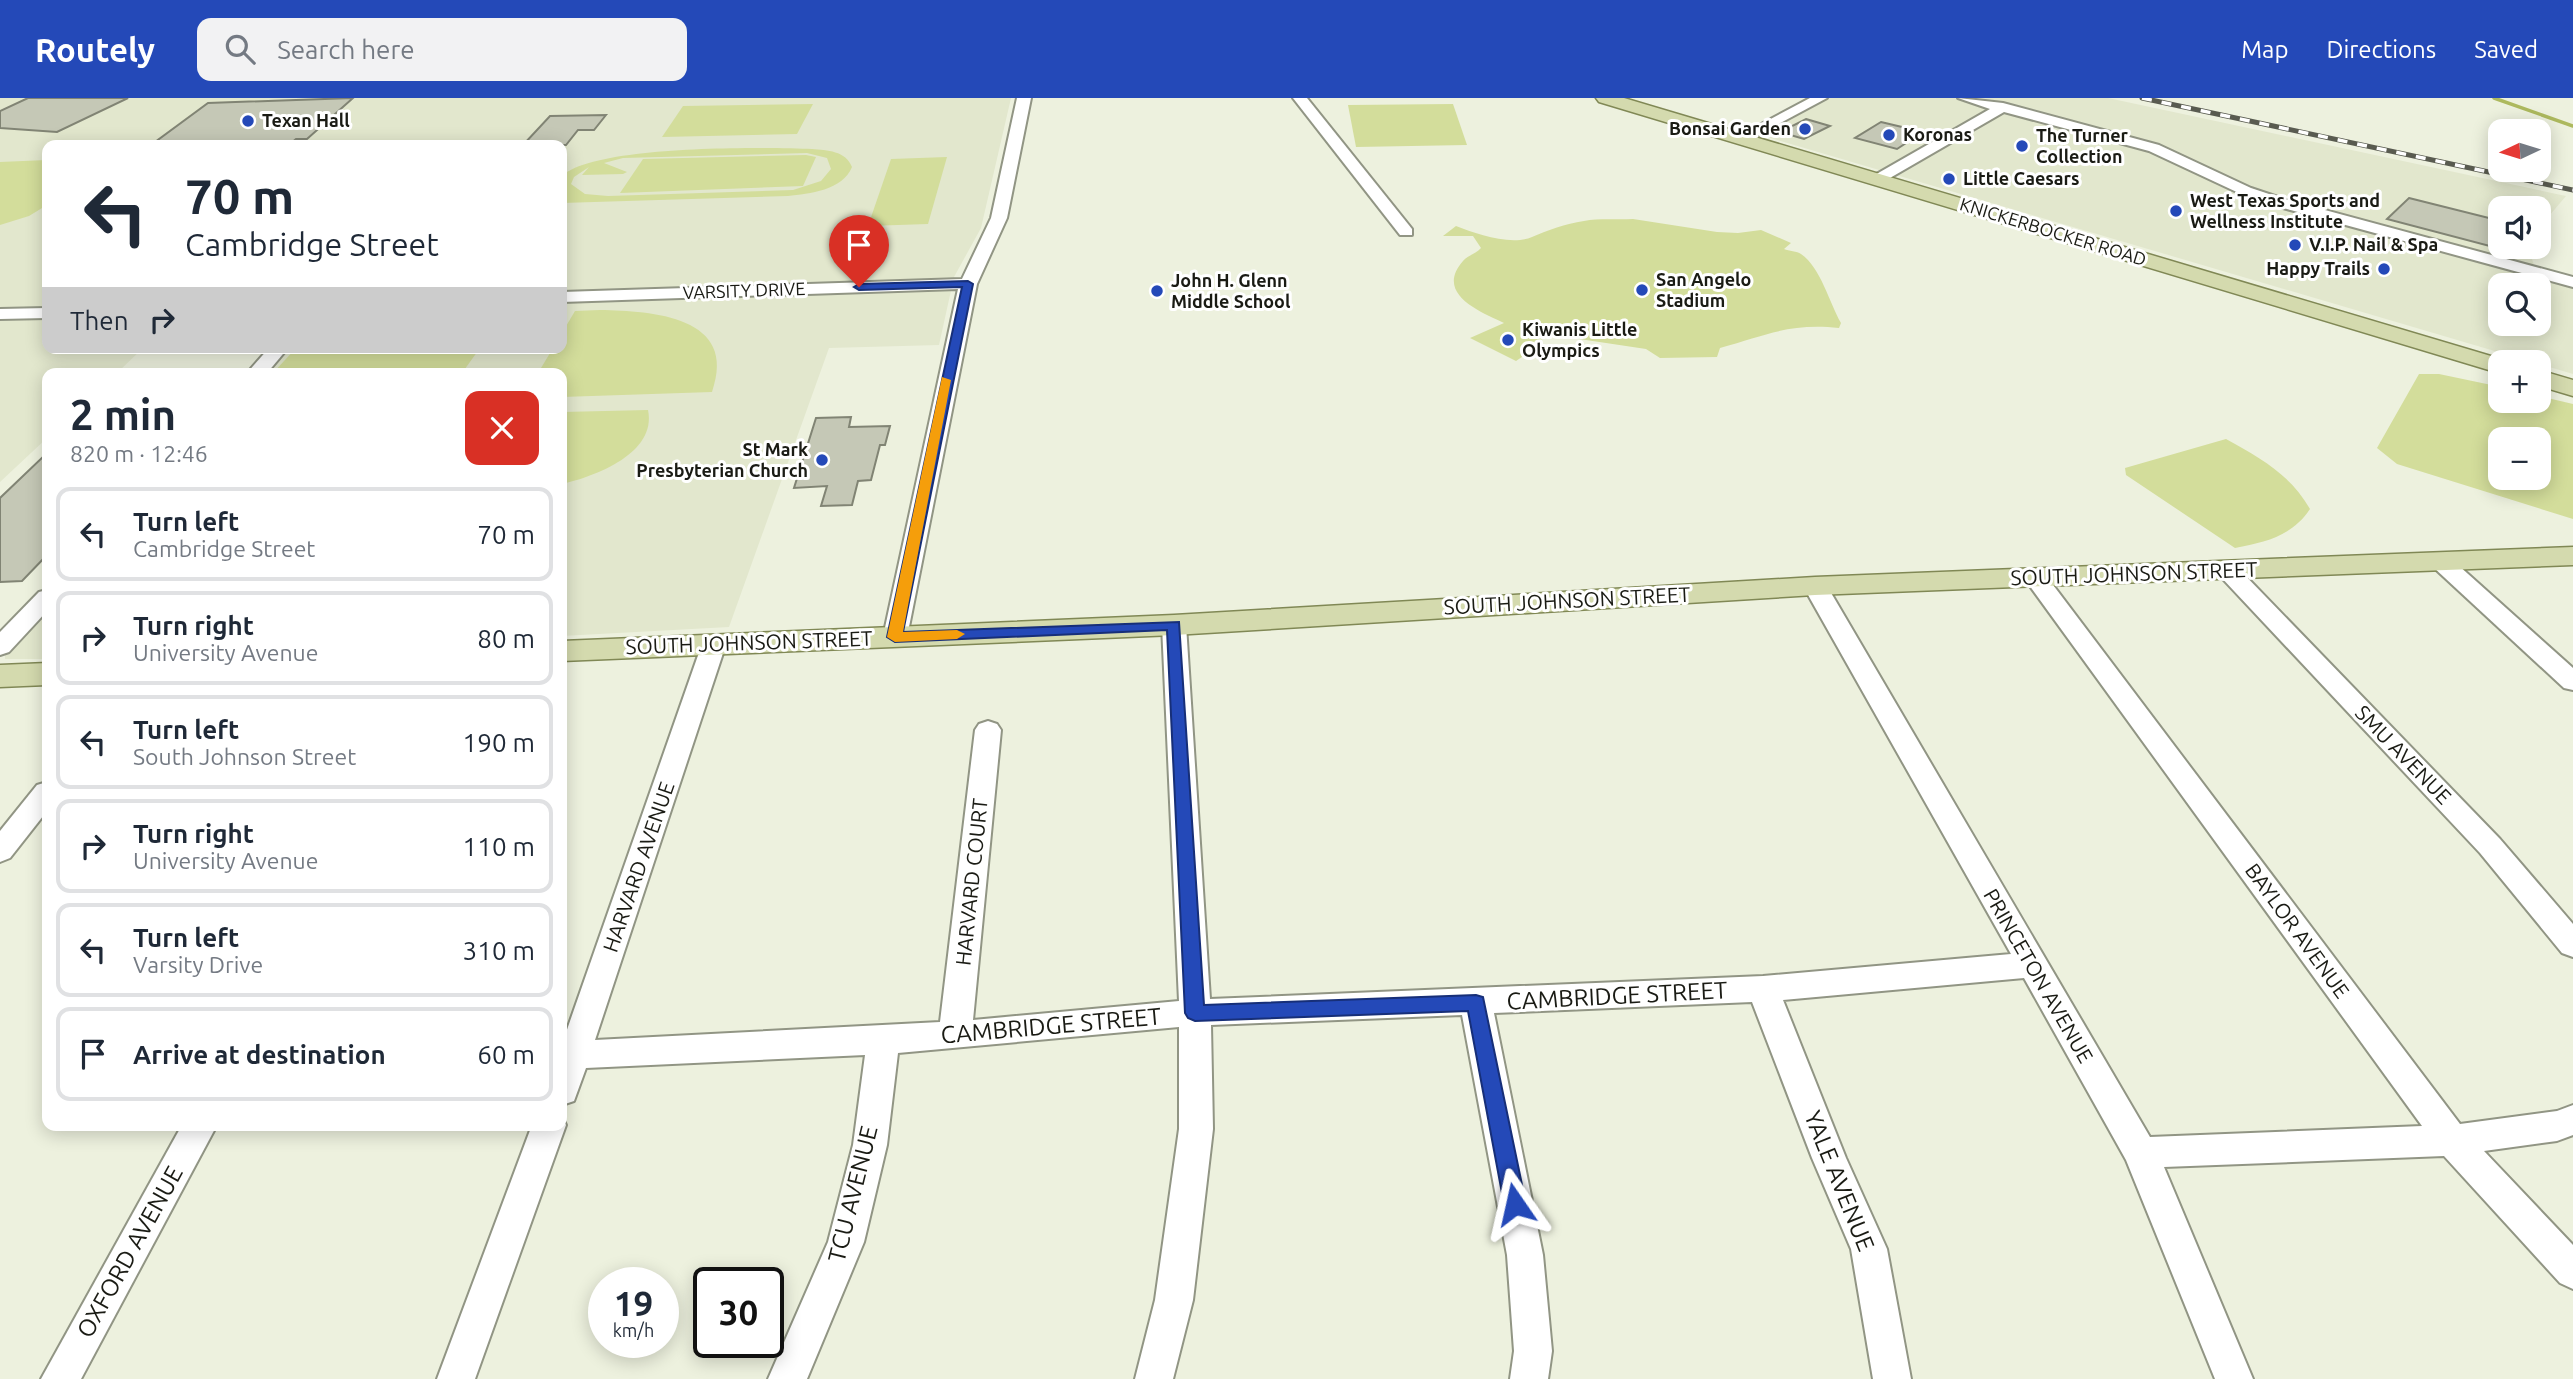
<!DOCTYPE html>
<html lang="en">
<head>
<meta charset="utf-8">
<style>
  body { margin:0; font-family:Ubuntu,sans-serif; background:#f2f2f3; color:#1f2937; height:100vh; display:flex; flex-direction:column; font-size:26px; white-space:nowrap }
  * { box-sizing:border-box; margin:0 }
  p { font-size:23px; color:#747a83 }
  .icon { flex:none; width:38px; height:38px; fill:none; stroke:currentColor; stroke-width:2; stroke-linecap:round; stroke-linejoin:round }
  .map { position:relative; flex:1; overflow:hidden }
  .side { position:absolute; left:42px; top:270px; width:525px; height:763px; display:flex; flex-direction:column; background:#fff; border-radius:14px; box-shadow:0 4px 18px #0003 }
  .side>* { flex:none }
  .top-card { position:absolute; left:42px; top:42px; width:525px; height:214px; border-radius:14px; box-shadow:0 4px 18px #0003; background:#fff; color:#1f2937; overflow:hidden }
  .needle { width:46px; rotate:266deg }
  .fabs { position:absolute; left:2488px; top:21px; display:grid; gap:14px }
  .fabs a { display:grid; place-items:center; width:63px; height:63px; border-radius:14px; background:#fff; box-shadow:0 4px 18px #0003; font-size:35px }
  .speed { position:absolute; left:588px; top:1169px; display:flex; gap:14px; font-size:35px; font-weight:700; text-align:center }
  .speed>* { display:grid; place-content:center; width:91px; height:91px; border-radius:50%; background:#fff; box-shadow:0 4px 18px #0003; line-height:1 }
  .speed small { font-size:18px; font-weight:400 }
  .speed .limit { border:4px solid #111; border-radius:10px; background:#fff; color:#111 }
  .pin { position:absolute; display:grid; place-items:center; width:60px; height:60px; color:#fff; margin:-72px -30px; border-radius:50% 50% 50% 0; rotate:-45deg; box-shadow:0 0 7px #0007 }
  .pin .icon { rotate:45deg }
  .me { position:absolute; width:77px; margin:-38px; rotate:349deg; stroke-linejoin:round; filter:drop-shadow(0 0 5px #0008) }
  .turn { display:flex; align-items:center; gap:24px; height:147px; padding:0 28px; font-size:32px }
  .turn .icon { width:91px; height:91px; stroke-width:2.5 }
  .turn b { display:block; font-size:49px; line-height:60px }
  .then { display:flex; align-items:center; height:66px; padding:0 28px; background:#0003; gap:14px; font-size:26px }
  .round { display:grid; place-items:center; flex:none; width:74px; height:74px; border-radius:14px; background:#f2f2f3 }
  .headline { display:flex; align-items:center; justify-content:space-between; height:119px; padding:0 28px }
  h1 { font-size:42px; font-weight:700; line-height:52px }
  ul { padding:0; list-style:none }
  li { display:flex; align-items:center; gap:21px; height:94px; margin:0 14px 10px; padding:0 14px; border:4px solid #e0e1e3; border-radius:14px }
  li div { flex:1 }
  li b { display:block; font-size:26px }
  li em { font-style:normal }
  header { display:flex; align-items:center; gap:42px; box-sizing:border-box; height:98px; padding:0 35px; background:#2449b8; color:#fff }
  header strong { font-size:33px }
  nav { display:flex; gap:38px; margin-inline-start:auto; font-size:24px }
  .search { width:490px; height:63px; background:#f2f2f3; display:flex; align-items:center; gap:18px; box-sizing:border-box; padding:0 24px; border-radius:14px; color:#747a83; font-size:26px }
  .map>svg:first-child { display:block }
</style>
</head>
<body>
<header>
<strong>Routely</strong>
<div class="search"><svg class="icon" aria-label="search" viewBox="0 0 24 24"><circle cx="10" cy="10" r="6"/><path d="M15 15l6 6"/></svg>Search here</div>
<nav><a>Map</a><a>Directions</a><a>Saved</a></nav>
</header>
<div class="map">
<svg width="2573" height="1281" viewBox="0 0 2573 1281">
  <rect width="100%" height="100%" fill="#edf1de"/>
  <g fill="#e2e7cd" fill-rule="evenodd">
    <polygon points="0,0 1011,0 981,130 954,179 939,247 829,250 729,529 562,538 562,275 264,275 286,250 562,250 562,47 47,47 47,250 143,250 117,275 47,275 47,340 0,384"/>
    <path d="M 1829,0 L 1956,0 L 2127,46 L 2178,65 L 2230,90 L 2573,187 L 2573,276 L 1757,36 ZM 2501,187 L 2539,187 L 2539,226 L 2501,226 Z"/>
    <polygon points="1976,0 2108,0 2566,98 2539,130 2539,110 2501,110 2501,149 2528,149 2534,167 2295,105 2241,85 2183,58"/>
    <polygon points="47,510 47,561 5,561 5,556"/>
  </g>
  <g fill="#d3dd9b" fill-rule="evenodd">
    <polygon points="813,6 797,36 662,39 683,8"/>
    <polygon points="1453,6 1467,47 1356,49 1348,7"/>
    <path d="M 812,51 C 827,52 846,53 852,69 C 843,92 809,96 788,98 L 562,105 L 562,78 C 595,47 763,49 812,51 ZM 807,55 L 827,60 L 831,71 L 821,83 L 793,92 L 608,98 L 585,96 L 571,86 L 574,79 L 589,69 L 582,77 L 623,76 L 627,74 L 604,65 L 623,60 Z"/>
    <polygon points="806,57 816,59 803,88 620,95 643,61"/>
    <polygon points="947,59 928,126 868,128 891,61"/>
    <polygon points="47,62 47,107 29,118 0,127 0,64"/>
    <path d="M 1633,121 L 1717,134 L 1738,135 L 1761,132 L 1791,145 L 1784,151 C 1789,153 1797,153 1801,156 C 1821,170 1829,204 1841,225 L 1839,230 C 1790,225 1766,237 1720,250 L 1717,259 L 1660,260 L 1646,251 L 1566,239 L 1552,238 L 1527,246 L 1528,255 L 1516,263 L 1470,240 L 1504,225 C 1481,214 1434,196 1463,163 C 1468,157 1476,156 1481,150 L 1473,138 L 1443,138 L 1456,128 C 1476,136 1511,148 1532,139 C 1548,132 1565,126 1584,123 C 1599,120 1617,122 1633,121 Z"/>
    <path d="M 600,212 C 652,213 739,218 712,294 L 562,299 L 562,275 L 538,275 L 553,250 L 562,250 L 562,235 L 575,213 Z"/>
    <polygon points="296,250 480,250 462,275 273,275"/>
    <path d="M 2419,276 L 2439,276 L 2501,289 L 2501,303 L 2539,303 L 2539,298 L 2573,306 L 2573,421 L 2397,366 L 2377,350 ZM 2501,341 L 2539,341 L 2539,380 L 2501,380 Z"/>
    <path d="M 648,312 C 657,355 596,378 562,386 L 562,314 Z"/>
    <path d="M 2226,341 C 2260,360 2290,376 2310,411 C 2292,438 2266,444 2235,450 L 2126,377 L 2125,370 Z"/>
  </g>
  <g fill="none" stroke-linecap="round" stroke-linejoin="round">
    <polyline stroke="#adb95e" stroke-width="3.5" points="2494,0 2573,28"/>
  </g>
  <g fill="#c5c8b6" stroke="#818474" stroke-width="2">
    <polygon points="28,0 128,0 57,34 0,30 0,13"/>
    <polygon points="353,0 307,41 296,41 290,46 151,47 208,5"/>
    <polygon points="606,17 594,32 578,32 566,47 523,47 550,18"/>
    <polygon points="1806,21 1830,28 1804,41 1780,34"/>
    <polygon points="1881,24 1923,34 1897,51 1855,40"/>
    <polygon points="2409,100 2501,123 2501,151 2387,121"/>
    <polygon points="851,319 849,329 890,328 885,347 880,347 871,382 858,383 852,407 821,408 827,388 794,390 816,320"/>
    <polygon points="47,355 47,457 22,483 0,484 0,400"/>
  </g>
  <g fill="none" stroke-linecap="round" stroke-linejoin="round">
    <defs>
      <g id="minor">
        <polygon points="1017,0 1031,0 1007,120 977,186 907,539 904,544 886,544 883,539 958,191 562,204 562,194 962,181 991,120"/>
        <polygon points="1293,0 1307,0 1412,131 1412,137 1400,137"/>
        <polygon points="1810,0 1827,0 1747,43 1735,40"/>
        <polygon points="1958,0 2003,5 2159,47 2251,90 2284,101 2573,179 2573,189 2272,107 2241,96 2149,53 2004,14 1883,84 1873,84 1873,78 1990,11"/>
        <polygon points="47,210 47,220 0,221 0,211"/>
        <polygon points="269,250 288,250 267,275 247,275"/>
        <polygon points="2440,456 2448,458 2573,570 2573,592 2564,590 2432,468 2429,463 2432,458"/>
        <polygon points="2227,465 2235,467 2500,741 2573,826 2573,859 2562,855 2480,755 2219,477 2216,472 2219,467"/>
        <polygon points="2036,473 2044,475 2460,1026 2557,1013 2573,1007 2573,1037 2557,1043 2484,1053 2573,1147 2573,1191 2560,1185 2444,1058 2164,1069 2253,1281 2215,1281 2126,1062 2024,880 1783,902 1846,1060 1887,1151 1911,1281 1873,1281 1851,1151 1812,1060 1752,904 1494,915 1543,1157 1552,1253 1548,1281 1510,1281 1514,1253 1507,1157 1462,917 1211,927 1213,1031 1193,1202 1173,1281 1135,1281 1155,1202 1179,1031 1179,929 898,955 887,1047 864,1144 807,1281 768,1281 828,1144 853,1047 865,957 586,970 574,1003 562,1007 562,946 702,546 705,541 723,541 726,546 595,942 940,924 975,632 979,626 988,623 997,626 1001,632 973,922 1179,903 1162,527 1166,522 1182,522 1186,527 1210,901 1763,878 2011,856 1803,488 1807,483 1823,483 1827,488 2150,1039 2422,1028 2024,480 2028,475"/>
        <polygon points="47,492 47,513 9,554 0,557 0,534 39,494"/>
        <polygon points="47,684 47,713 10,760 0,764 0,733 37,687"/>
        <polygon points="562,1018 566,1027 475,1281 437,1281 532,1027 562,1027"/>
        <polygon points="182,1027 217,1027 81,1281 41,1281"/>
      </g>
      <g id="major">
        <polygon points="1596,0 1624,0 2511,264 2501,264 2501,275 2492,273 1599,4"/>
        <polygon points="2539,272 2573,282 2573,298 2539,288"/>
        <polygon points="2573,449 2573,467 1815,497 1174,537 562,563 562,543 1174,517 1815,479"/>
        <polygon points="47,565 47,587 0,589 0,567"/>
      </g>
    </defs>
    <use href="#minor" stroke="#919584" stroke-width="4"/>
    <use href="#major" stroke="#808855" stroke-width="3"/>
    <use href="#minor" fill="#fff" fill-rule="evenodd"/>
    <use href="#major" fill="#d4daae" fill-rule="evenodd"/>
    <defs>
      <polyline id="rail" points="2142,0 2573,92"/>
    </defs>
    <use href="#rail" stroke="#595b50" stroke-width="5"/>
    <use href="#rail" stroke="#fff" stroke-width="3.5" stroke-dasharray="10" stroke-linecap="butt"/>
  </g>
  <polygon fill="#2449b8" stroke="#172f78" stroke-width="2" points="968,183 973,186 903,534 1179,524 1204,907 1476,897 1483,899 1526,1106 1523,1113 1515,1116 1507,1113 1504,1106 1468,913 1195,923 1188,920 1185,915 1167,532 895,544 887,539 962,189 859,192 854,189 859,186"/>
  <polygon fill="#f59e0b" points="942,279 951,282 903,534 957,532 965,536 957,541 895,544 887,539"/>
  <g fill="#2449b8" stroke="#fff" stroke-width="2.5">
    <circle cx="248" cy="23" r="7"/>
    <circle cx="1805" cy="31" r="7"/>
    <circle cx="1889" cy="37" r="7"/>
    <circle cx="2022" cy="48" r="7"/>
    <circle cx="1949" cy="81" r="7"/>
    <circle cx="2176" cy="113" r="7"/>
    <circle cx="2295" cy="147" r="7"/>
    <circle cx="2384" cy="171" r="7"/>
    <circle cx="1642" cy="192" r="7"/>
    <circle cx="1157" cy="193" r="7"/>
    <circle cx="1508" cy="242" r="7"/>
    <circle cx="822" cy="362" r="7"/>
  </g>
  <g text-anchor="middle" stroke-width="6" stroke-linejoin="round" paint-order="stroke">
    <g font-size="18" font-weight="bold" fill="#1a1b14" stroke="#fff" text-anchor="start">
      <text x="262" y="29">Texan Hall</text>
      <text x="1791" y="37" text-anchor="end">Bonsai Garden</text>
      <text x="1903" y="43">Koronas</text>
      <text x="2036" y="44">The Turner<tspan x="2036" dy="21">Collection</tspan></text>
      <text x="1963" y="87">Little Caesars</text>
      <text x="2190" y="109">West Texas Sports and<tspan x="2190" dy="21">Wellness Institute</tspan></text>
      <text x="2309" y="153">V.I.P. Nail &amp; Spa</text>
      <text x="2370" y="177" text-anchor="end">Happy Trails</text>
      <text x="1656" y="188">San Angelo<tspan x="1656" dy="21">Stadium</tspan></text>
      <text x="1171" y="189">John H. Glenn<tspan x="1171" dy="21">Middle School</tspan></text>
      <text x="1522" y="238">Kiwanis Little<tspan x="1522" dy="21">Olympics</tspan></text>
      <text x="808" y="358" text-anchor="end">St Mark<tspan x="808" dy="21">Presbyterian Church</tspan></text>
    </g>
    <g font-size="18" fill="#1a1b14" stroke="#fff">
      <text transform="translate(2053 134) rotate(17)" y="6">KNICKERBOCKER ROAD</text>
      <text transform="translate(744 193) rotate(-2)" y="6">VARSITY DRIVE</text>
    </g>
    <g font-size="21" fill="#1a1b14" stroke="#fff">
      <text transform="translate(2134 476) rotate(-2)" y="7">SOUTH JOHNSON STREET</text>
      <text transform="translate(1567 503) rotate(-3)" y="7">SOUTH JOHNSON STREET</text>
      <text transform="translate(749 545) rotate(-2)" y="7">SOUTH JOHNSON STREET</text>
      <text transform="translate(2403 657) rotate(46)" y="7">SMU AVENUE</text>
      <text transform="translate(639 769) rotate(-71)" y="7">HARVARD AVENUE</text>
      <text transform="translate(972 784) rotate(-84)" y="7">HARVARD COURT</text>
      <text transform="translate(2297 833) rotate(54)" y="7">BAYLOR AVENUE</text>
      <text transform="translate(2038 878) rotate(60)" y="7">PRINCETON AVENUE</text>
    </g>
    <g font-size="24" fill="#1a1b14" stroke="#fff">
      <text transform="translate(1617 898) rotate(-3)" y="8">CAMBRIDGE STREET</text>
      <text transform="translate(1051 928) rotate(-5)" y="8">CAMBRIDGE STREET</text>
      <text transform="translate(1839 1083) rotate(68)" y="8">YALE AVENUE</text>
      <text transform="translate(853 1096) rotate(-76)" y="8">TCU AVENUE</text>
      <text transform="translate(130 1154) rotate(-61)" y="8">OXFORD AVENUE</text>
    </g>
  </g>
</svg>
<div class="fabs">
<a><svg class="needle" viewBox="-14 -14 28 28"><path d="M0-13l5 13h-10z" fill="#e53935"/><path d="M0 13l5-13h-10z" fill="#747a83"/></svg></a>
<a><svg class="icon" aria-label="sound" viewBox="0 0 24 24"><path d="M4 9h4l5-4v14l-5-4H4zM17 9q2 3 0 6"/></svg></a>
<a><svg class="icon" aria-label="search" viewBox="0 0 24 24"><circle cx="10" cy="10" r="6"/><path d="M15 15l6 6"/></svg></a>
<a>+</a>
<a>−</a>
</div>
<div class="speed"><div>19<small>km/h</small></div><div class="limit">30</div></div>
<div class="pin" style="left:859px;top:189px;background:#d93025"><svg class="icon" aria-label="arrive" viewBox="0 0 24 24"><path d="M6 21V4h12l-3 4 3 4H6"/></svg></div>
<svg class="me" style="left:1515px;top:1106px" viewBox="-20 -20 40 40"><path d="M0-17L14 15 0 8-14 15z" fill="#2449b8" stroke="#fff" stroke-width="4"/></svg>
<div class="top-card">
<div class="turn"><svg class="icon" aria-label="left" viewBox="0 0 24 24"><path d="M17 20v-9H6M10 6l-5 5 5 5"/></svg><div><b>70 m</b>Cambridge Street</div></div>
<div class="then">Then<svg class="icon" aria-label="right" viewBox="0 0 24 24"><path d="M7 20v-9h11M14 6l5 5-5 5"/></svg></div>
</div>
<section class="side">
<div class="headline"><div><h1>2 min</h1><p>820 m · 12:46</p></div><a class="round" style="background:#d93025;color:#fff"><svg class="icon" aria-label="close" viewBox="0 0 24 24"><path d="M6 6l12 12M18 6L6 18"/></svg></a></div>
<ul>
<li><svg class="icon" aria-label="left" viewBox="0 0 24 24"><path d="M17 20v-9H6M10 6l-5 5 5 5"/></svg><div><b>Turn left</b><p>Cambridge Street</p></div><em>70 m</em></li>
<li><svg class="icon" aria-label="right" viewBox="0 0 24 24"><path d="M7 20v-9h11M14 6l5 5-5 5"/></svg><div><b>Turn right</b><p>University Avenue</p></div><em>80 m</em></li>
<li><svg class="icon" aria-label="left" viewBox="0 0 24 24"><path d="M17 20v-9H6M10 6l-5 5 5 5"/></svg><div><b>Turn left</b><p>South Johnson Street</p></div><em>190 m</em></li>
<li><svg class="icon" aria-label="right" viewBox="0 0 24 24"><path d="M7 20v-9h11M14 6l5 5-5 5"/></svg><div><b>Turn right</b><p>University Avenue</p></div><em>110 m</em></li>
<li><svg class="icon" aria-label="left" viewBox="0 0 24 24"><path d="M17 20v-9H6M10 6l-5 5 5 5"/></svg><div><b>Turn left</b><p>Varsity Drive</p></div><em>310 m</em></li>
<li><svg class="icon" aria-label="arrive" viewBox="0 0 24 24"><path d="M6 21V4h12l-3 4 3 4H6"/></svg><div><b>Arrive at destination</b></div><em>60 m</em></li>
</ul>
</section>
</div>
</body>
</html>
